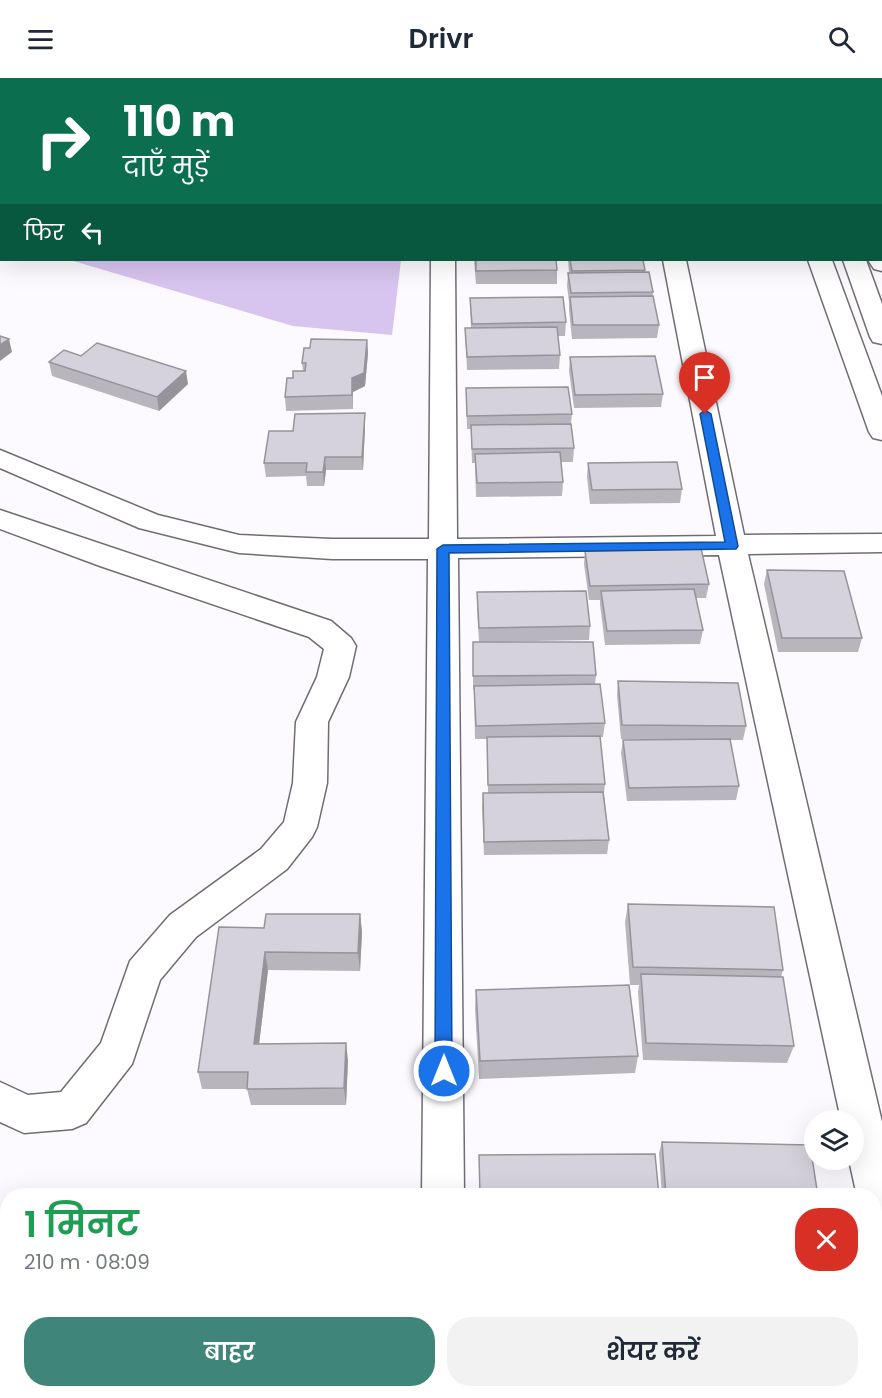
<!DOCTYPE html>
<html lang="hi">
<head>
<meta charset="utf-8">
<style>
  body { margin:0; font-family:Poppins,"Noto Sans Devanagari",sans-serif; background:#f2f2f3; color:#1f2937; height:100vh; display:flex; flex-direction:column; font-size:22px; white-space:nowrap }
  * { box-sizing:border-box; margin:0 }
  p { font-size:20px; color:#747a83 }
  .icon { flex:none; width:33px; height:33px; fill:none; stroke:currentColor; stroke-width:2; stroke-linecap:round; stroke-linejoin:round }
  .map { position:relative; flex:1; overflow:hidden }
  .details { position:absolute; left:0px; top:1110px; width:882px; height:210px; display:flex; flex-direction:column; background:#fff; border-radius:24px 24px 0 0; box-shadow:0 6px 24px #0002 }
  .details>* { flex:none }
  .guide { position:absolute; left:0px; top:0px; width:882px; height:183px; box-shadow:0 6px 24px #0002; background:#0b6e4f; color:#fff; overflow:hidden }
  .controls { position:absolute; left:804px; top:1032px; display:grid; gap:12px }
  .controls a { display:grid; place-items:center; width:60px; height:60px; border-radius:50%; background:#fff; box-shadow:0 6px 24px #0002; font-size:30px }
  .pin { position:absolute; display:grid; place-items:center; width:51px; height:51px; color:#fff; margin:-62px -26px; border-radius:50% 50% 50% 0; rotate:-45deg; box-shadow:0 0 6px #0007 }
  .pin .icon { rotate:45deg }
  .me { position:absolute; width:66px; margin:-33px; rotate:0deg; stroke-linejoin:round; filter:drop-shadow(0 0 4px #0008) }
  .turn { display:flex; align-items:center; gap:21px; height:126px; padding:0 24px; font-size:27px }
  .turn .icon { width:78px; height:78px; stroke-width:2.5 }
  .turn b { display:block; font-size:42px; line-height:51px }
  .then { display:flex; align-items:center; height:57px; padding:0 24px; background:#0003; gap:12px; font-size:22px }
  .round { display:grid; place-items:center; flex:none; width:63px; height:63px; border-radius:24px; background:#f2f2f3 }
  .headline { display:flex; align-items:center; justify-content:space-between; height:102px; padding:0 24px }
  h1 { font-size:36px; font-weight:600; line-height:45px; color:#1e9e55 }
  .action { display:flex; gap:12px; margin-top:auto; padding:12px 24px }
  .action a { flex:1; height:69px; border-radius:24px; background:#408579; color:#fff; font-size:24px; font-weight:600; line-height:69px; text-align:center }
  .action a+a { background:#f2f2f3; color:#1f2937 }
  header { display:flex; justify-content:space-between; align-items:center; height:78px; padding:0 24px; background:#fff; font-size:27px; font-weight:600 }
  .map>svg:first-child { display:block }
</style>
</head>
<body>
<header><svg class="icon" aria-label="menu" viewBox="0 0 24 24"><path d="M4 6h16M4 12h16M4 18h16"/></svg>Drivr<svg class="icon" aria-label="search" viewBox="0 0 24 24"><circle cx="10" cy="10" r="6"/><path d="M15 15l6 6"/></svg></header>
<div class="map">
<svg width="882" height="1320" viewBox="0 0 882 1320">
  <rect width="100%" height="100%" fill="#fcfafe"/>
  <polygon fill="#d7c4ef" points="70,182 401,182 392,257 293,248"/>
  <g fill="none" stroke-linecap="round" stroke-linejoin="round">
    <defs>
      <g id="minor">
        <polygon points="0,0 453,0 2,2 0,7"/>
        <rect x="628" y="0" width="20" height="2"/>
        <polygon points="431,182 455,182 457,461 716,458 663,182 686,182 744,457 882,456 882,474 748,476 882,1044 882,1156 874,1153 874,1118 857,1118 849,1082 854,1082 854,1042 841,1042 719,477 458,480 464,1118 422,1118 428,481 332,481 239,475 139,450 0,390 0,372 158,437 239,457 332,461 429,461"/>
        <polygon points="0,432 331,543 351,560 356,568 349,599 328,644 327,705 317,749 312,759 287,791 196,859 160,902 132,986 86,1045 72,1051 24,1055 0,1044 0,1004 28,1017 61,1014 101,965 130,883 170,837 261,771 284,744 293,705 296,644 317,599 324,571 309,559 100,488 0,451"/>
        <rect x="417" y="1312" width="46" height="8"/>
      </g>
      <g id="tertiary">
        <rect x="745" y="0" width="20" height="2"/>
        <polygon points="808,182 832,182 882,318 882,362 873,360 869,354"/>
      </g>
      <g id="secondary">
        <rect x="778" y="0" width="20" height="2"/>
        <polygon points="857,0 877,0 877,2 858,2"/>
        <rect x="880" y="23" width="2" height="16"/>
        <polygon points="843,182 866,182 882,226 882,266 873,264 870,259"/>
      </g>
      <g id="primary">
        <rect x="800" y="0" width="20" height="2"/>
        <rect x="837" y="0" width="20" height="2"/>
        <rect x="880" y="75" width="2" height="16"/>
        <polygon points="880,175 882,176 882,193 874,191 868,182 880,182"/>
      </g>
    </defs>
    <use href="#minor" stroke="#706c76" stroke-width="3"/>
    <use href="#tertiary" stroke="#706c76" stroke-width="3"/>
    <use href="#secondary" stroke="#706c76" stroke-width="3"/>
    <use href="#primary" stroke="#706c76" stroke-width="3"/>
    <use href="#minor" fill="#fff" fill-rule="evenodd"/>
    <use href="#tertiary" fill="#fff" fill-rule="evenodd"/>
    <use href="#secondary" fill="#fff" fill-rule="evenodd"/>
    <use href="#primary" fill="#fff" fill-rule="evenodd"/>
  </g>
  <g fill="#b8b5bd">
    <polygon points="499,0 536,0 536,2 454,2"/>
    <polygon points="474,182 556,182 557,192 557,206 476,206"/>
    <polygon points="568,182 643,182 645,194 653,214 653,218 659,247 657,260 572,261 569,232 569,224 567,208 568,195 569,195"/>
    <polygon points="470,220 566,244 565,258 558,258 560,277 559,291 467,292 465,250 471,250"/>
    <polygon points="367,262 368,275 365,308 353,314 353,331 286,333 285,319 293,300 303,293 302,285 310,270"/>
    <polygon points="81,278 188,306 159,333 52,298 49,284"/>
    <polygon points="570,279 663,316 661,329 574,330 569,293"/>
    <polygon points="466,310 572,336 571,346 574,370 573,384 561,384 563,404 562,418 476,419 475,385 472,385 471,351 467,351"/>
    <polygon points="365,335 365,349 363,392 326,392 324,408 307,408 306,398 266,399 264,385 293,353"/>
    <polygon points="588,385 682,411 680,425 590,426 587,399"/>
    <polygon points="585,473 709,506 706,520 696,520 703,552 700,566 605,567 600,526 600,522 589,522 584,486"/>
    <polygon points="767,492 862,560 858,574 778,574 764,506"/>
    <polygon points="477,514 590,548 589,562 479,564 477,528"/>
    <polygon points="473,564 596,597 595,606 605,645 603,659 600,659 605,706 604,715 609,762 607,776 484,777 482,729 483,715 488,715 487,661 475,661 474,611 473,611"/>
    <polygon points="618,603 746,648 743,662 730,662 739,708 736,722 627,723 621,675 623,662 681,661 621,661 617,617"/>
    <polygon points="628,826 783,892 781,899 794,968 787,985 643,982 638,914 639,907 630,907 625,844"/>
    <polygon points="360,836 362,854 360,893 268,892 259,966 348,982 346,1027 251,1027 247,1011 202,1011 198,994 264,850"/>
    <polygon points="476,912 638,978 635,995 479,1001 475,930"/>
    <polygon points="662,1064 818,1118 662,1118 659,1075"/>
  </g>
  <g fill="#96939a">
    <polygon points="9,261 12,274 0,283 0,267"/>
    <polygon points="367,262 368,275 365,308 353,314 353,331 352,300"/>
    <polygon points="186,293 188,306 159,333 157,319"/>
    <polygon points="365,335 365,349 363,392 362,379"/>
    <polygon points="325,379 326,392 324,408 323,394"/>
    <polygon points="360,836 362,854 360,893 358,875"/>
    <polygon points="265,874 268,892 257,983 254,966"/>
    <polygon points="346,965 348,982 346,1027 344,1010"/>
  </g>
  <g fill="#d6d2dc" stroke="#96939a" stroke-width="1.5">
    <polygon points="527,0 527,2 454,1 524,0"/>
    <polygon points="614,0 615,2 539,2 539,1"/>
    <polygon points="476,182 556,182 557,192 476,193"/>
    <polygon points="570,182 643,182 645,192 572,193"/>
    <polygon points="649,194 653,214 571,215 568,195"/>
    <polygon points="653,218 659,247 573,247 570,219"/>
    <polygon points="563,219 566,244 472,246 470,220"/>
    <polygon points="557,249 560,277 467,279 465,250"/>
    <polygon points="0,258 9,261 0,267"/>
    <polygon points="311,261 367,262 364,295 352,300 352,317 285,319 287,300 293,300 293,293 305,293 306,285 302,285 304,270 310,270"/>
    <polygon points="97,265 186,293 157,319 49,284 64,272 81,278"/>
    <polygon points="655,278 663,316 575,317 570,279"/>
    <polygon points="568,309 572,336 467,338 466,310"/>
    <polygon points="365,335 362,379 325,379 323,394 306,394 307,385 264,385 269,353 293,353 295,336"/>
    <polygon points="571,346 574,370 472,371 471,347"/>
    <polygon points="560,374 563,404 477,405 475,376"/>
    <polygon points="677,384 682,411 592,412 588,385"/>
    <polygon points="701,470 709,506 590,508 585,473"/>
    <polygon points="767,492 844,493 862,560 782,560"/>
    <polygon points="694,511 703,552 607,553 601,513"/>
    <polygon points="586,513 590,548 479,550 477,514"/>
    <polygon points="473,564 593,564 596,597 473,598"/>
    <polygon points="618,603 738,605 746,648 622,647"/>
    <polygon points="600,606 605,645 476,648 474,608"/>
    <polygon points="600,658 605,706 488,707 487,659"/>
    <polygon points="730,661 739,708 629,710 623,662"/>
    <polygon points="603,714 609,762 484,764 483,715"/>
    <polygon points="628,826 774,829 783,892 633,889"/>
    <polygon points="266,836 360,836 358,875 265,874 254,966 346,965 344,1010 247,1011 248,994 198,994 219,849 264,850"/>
    <polygon points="641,896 783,899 794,968 646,965"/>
    <polygon points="629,907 638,978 480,983 476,912"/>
    <polygon points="662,1064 810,1067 818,1118 666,1118"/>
    <polygon points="655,1076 659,1118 480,1118 479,1077"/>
  </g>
  <polygon fill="#1a73e8" stroke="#114b97" stroke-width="1.5" points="705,332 711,336 738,468 736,471 449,475 452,993 449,999 444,1001 438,999 435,993 437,471 443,467 725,464 700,336"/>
</svg>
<div class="controls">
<a><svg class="icon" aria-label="layers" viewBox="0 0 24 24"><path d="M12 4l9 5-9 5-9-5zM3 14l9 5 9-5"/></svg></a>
</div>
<div class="pin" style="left:705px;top:336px;background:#d93025"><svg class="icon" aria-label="arrive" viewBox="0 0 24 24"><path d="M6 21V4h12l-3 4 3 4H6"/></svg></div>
<svg class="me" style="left:444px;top:993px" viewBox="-20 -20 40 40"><circle r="17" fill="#1a73e8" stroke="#fff" stroke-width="3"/><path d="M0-11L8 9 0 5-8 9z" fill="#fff"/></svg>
<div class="guide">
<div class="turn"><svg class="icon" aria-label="right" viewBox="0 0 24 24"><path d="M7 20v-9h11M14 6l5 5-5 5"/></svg><div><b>110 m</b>दाएँ मुड़ें</div></div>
<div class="then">फिर<svg class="icon" aria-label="left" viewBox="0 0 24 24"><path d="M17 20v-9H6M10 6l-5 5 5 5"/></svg></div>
</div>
<section class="details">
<div class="headline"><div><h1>1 मिनट</h1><p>210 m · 08:09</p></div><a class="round" style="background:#d93025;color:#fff"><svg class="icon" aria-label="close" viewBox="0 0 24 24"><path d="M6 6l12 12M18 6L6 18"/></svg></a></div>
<div class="action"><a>बाहर</a><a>शेयर करें</a></div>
</section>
</div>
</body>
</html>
